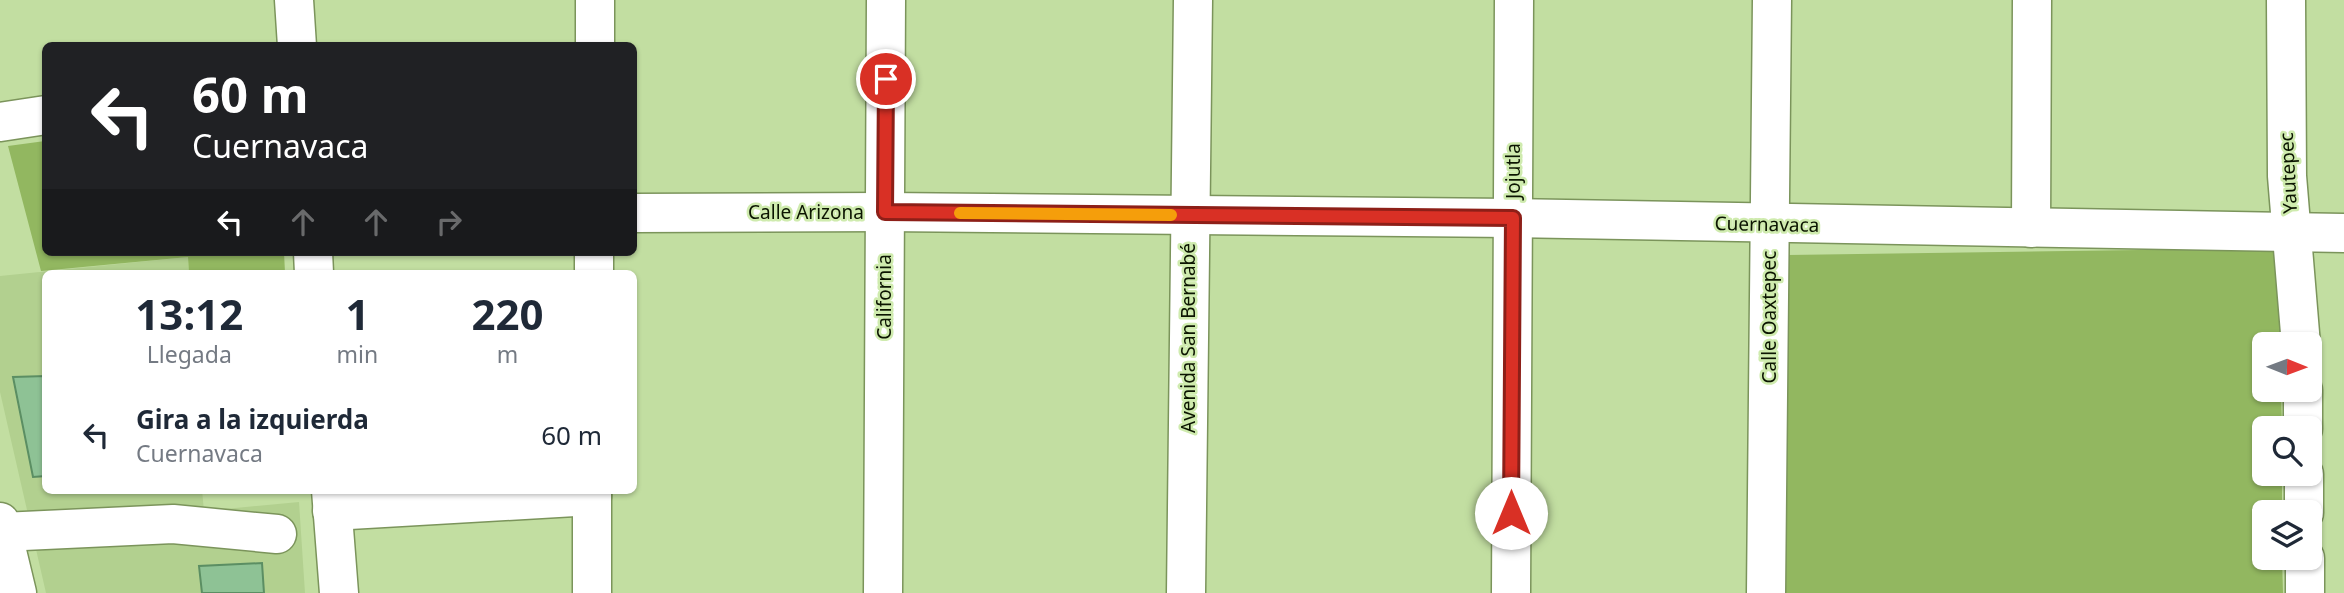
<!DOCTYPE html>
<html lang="es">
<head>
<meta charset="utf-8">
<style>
  body { margin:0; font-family:"Noto Sans",sans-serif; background:#f2f2f3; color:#1f2937; height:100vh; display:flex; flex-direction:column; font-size:26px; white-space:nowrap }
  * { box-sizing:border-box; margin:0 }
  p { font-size:23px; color:#747a83 }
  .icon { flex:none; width:38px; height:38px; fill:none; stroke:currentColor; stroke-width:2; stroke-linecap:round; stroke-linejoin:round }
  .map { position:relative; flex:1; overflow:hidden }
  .sheet { position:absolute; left:42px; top:270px; width:595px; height:224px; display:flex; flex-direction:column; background:#fff; border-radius:10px; box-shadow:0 2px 5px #0004 }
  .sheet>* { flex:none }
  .guide { position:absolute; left:42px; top:42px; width:595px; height:214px; border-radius:10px; box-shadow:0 2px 5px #0004; background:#202124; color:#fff; overflow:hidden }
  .needle { width:46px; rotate:91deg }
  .controls { position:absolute; left:2252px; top:332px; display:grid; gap:14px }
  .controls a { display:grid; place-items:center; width:70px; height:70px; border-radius:10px; background:#fff; box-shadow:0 2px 5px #0004; font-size:35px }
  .pin { position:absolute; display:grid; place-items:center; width:60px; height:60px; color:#fff; margin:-30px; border:4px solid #fff; border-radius:50%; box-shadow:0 2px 7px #0007 }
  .me { position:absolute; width:77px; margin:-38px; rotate:0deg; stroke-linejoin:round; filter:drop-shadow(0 0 5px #0008) }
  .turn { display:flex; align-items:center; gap:24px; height:147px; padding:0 35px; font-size:32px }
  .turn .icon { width:91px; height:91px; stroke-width:2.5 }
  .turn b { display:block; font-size:49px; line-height:60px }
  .lanes { display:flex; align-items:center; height:66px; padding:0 35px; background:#0003; justify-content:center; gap:35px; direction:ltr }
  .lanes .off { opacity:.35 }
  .eta { display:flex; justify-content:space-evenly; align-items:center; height:119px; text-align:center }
  .eta b { font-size:42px; font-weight:700; line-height:49px }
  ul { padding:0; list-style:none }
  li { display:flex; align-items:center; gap:21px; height:91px; padding:0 35px }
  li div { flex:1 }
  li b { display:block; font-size:26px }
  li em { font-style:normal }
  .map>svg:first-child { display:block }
</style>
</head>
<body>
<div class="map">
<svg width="2344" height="593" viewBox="0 0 2344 593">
  <rect width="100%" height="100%" fill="#c2dea1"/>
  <polygon fill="#b2d08f" points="188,257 189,273 46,273 46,490 202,490 204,511 299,502 305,593 46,593 0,392 0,276"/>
  <g fill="#92b760">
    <polygon points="45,141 46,252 284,252 285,273 189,273 188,257 41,271 8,146"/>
    <polygon points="2281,248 2281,345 2264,345 2264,390 2281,390 2282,429 2264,429 2264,474 2282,474 2282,513 2264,513 2264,558 2282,558 2283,593 1783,593 1788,255"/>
  </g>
  <g fill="#8ec295" stroke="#5b8e63" stroke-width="2">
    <polygon points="46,376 46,476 33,477 13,377"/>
    <polygon points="262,563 264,593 202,593 199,566"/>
  </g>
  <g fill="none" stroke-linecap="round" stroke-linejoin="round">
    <defs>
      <g id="minor">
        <polyline points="294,0 297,46"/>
        <polyline points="595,0 595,46"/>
        <polyline points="2286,0 2287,176 2301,345"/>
        <polyline points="0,122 46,115"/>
        <polyline points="634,213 885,212 1512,218 2344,233"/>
        <polyline points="2031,228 2032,0"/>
        <polyline points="313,252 314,273"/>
        <polyline points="594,273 594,252"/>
        <polyline points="2303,390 2303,429"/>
        <polyline points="2304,474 2304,513"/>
        <polyline points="331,490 339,593"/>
        <polyline points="592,490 592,593"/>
        <polyline points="332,511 592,496"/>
        <polyline points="0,522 17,593"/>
        <polyline points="2,532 173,524 277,534"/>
        <polyline points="2305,558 2305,593"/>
        <polyline points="883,593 886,0"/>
        <polyline points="1186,593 1193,0"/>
        <polyline points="1511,593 1514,0"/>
        <polyline points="1766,593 1772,0"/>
      </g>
    </defs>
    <use href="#minor" stroke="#7b945b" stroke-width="41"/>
    <use href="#minor" stroke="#fff" stroke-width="38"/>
  </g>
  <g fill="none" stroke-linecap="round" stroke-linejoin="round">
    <defs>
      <polyline id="route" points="886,79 885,212 1513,218 1511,513"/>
    </defs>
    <use href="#route" stroke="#8d1f18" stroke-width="18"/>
    <use href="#route" stroke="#d93025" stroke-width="12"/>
    <polyline stroke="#f59e0b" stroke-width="12" points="960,213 1171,215"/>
  </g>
  <g text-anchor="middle" stroke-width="5" stroke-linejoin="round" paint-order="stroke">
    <g font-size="19" fill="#0b1401" stroke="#cfebae">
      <text transform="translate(1513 171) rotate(-90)" y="7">Jojutla</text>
      <text transform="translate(2288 173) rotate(-93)" y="7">Yautepec</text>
      <text x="806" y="219">Calle Arizona</text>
      <text transform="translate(1767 224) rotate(1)" y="7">Cuernavaca</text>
      <text transform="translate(884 297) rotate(-90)" y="7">California</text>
      <text transform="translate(1769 317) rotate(-90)" y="7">Calle Oaxtepec</text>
      <text transform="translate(1188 338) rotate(-90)" y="7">Avenida San Bernabé</text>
    </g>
  </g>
</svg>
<div class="controls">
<a><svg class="needle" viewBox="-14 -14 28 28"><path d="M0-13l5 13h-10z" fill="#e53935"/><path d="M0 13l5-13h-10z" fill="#747a83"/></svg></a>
<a><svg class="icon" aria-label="search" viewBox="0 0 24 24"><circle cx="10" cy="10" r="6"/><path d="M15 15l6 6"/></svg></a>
<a><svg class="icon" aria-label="layers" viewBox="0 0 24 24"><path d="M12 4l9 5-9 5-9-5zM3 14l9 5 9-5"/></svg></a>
</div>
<div class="pin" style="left:886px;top:79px;background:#d93025"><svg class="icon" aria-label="arrive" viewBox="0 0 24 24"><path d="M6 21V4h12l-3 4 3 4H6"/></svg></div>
<svg class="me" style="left:1511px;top:513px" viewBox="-20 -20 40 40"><circle r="19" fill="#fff"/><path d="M0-13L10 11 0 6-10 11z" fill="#d93025"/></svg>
<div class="guide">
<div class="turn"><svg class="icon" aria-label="left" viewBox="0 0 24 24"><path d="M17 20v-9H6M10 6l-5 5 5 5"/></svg><div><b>60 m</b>Cuernavaca</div></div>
<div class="lanes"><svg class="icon" aria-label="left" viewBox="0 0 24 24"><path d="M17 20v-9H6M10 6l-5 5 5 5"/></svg><svg class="icon off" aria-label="ahead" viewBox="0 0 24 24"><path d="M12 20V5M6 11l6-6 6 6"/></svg><svg class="icon off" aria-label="ahead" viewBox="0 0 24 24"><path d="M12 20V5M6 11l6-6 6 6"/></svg><svg class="icon off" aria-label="right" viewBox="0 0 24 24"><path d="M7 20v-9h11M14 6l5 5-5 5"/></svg></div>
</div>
<section class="sheet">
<div class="eta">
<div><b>13:12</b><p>Llegada</p></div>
<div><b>1</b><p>min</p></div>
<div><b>220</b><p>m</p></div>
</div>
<ul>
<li><svg class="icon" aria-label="left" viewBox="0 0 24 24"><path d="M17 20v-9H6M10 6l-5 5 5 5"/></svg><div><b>Gira a la izquierda</b><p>Cuernavaca</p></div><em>60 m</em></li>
</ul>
</section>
</div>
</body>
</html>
